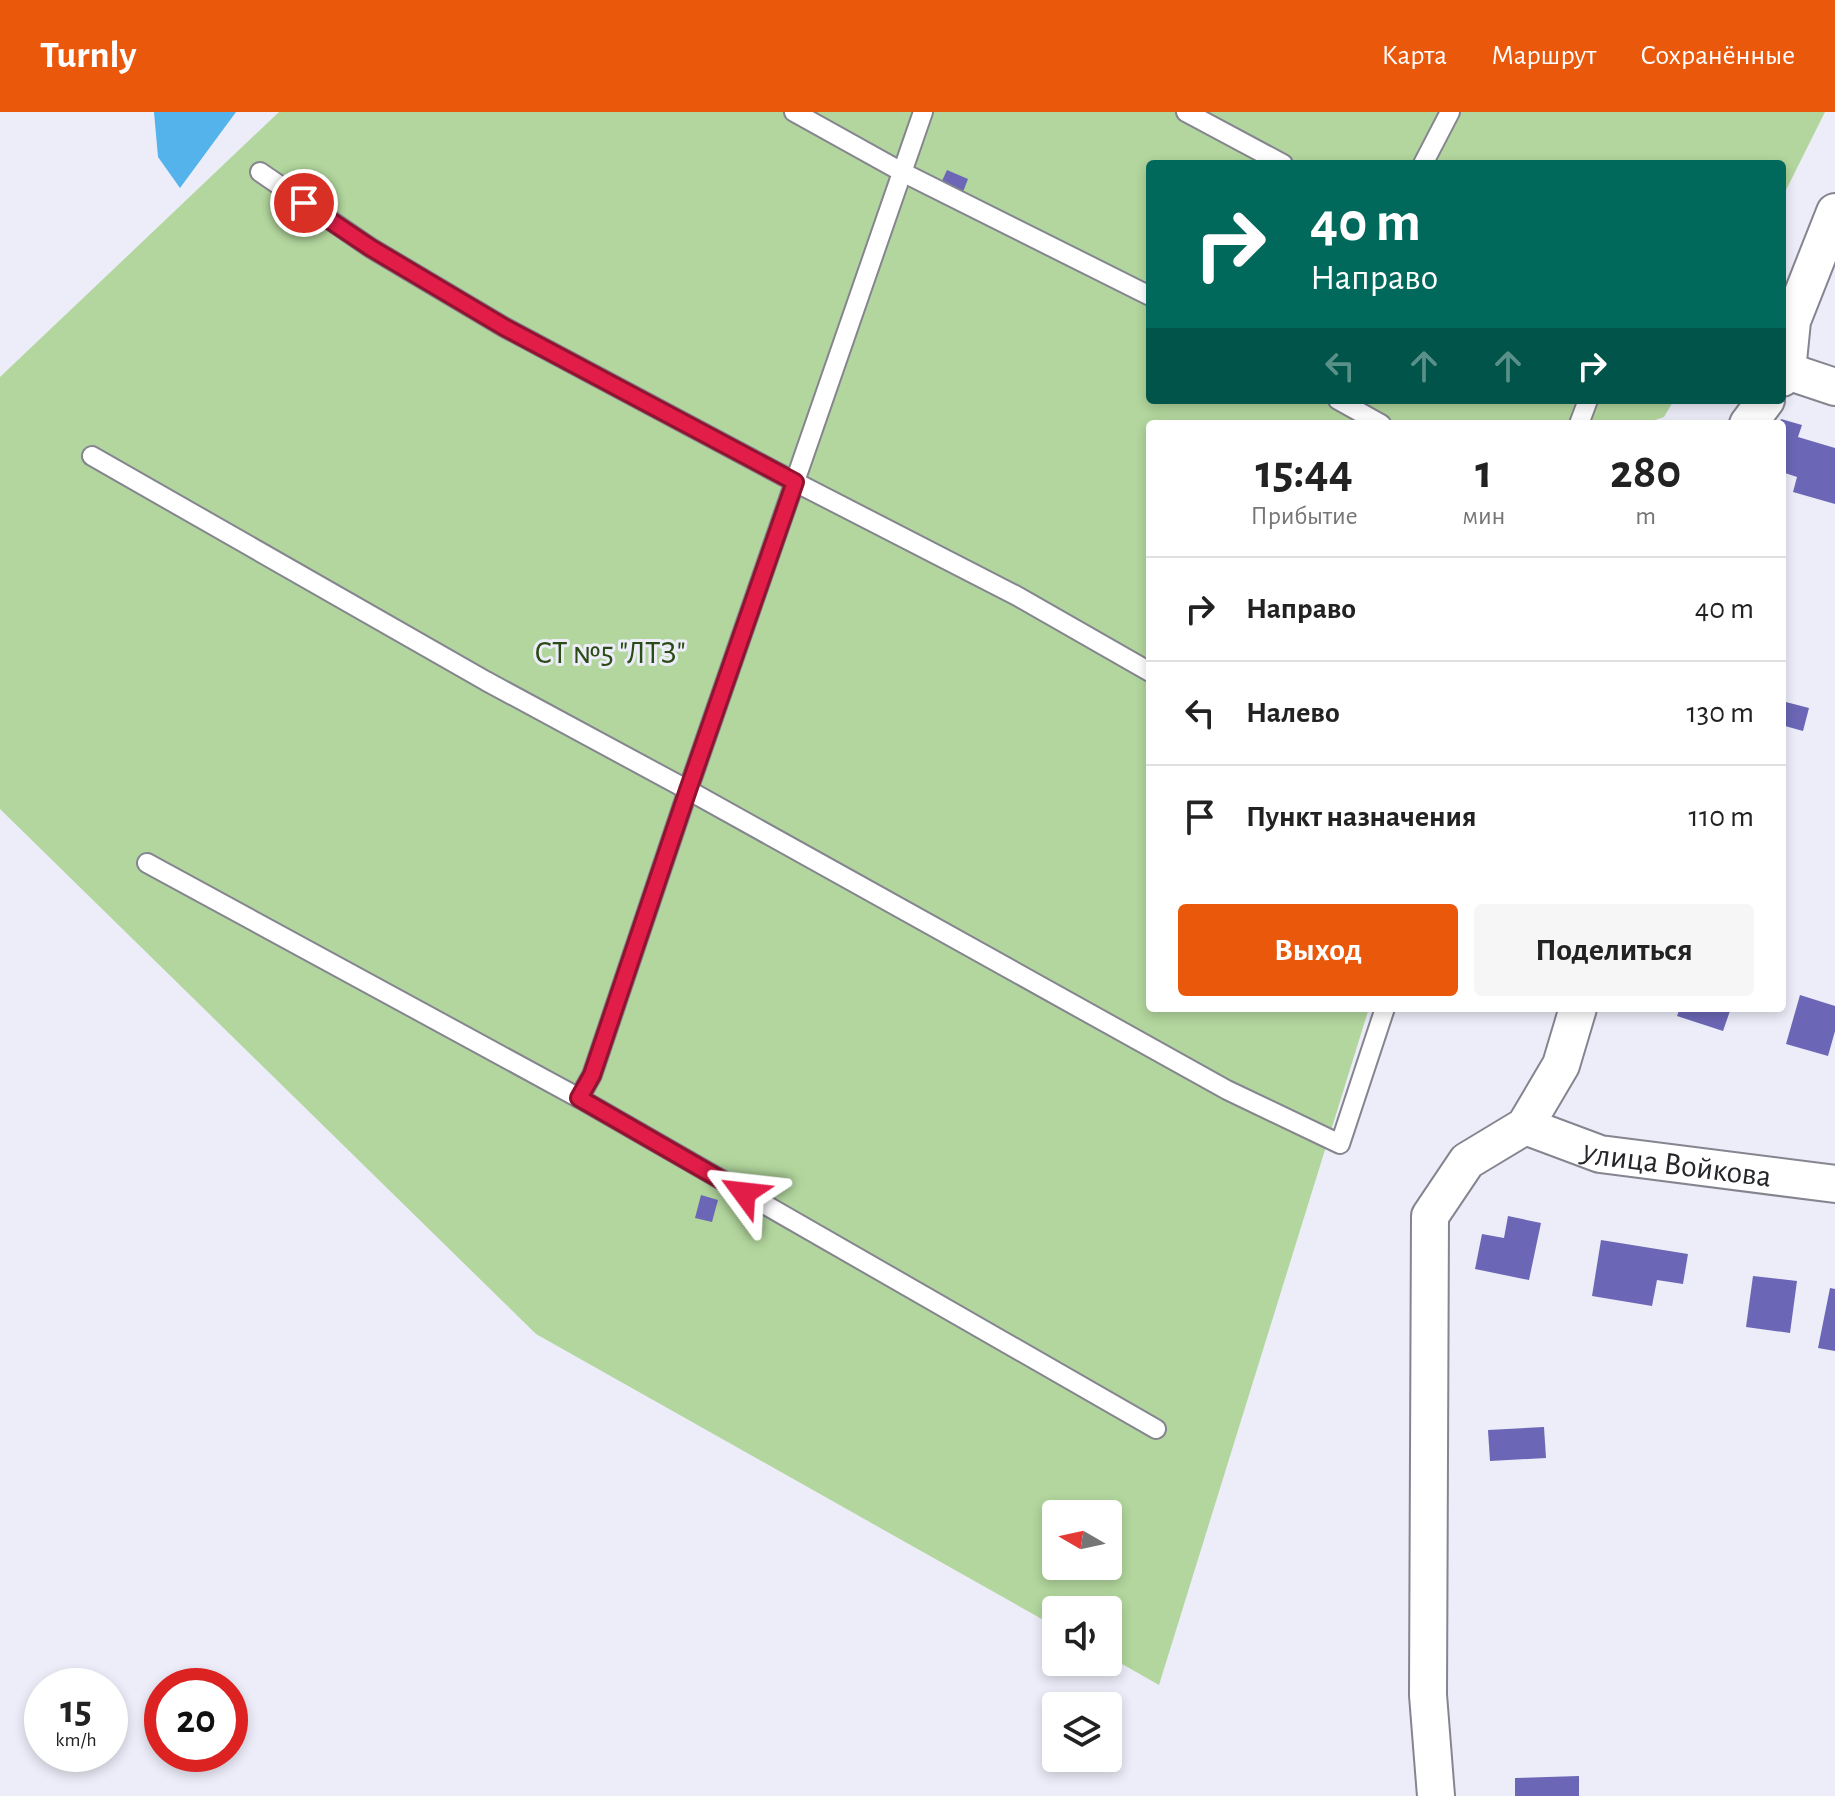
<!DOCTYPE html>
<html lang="ru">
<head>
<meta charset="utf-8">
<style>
  body { margin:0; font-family:"Alegreya Sans",sans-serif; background:#f6f6f6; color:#222; height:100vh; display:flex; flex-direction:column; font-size:30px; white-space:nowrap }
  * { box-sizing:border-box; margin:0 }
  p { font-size:26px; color:#767676 }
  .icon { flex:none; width:44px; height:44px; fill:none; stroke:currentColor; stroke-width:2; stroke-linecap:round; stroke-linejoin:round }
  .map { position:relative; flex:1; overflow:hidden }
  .side { position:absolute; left:1146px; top:308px; width:640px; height:592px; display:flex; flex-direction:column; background:#fff; border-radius:8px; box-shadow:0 4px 12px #0003 }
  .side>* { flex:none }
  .top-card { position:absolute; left:1146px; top:48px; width:640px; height:244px; border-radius:8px; box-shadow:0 4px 12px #0003; background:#00695c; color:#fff; overflow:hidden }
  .needle { width:52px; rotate:279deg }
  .controls { position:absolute; left:1042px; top:1388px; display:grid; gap:16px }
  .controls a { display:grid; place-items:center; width:80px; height:80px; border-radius:8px; background:#fff; box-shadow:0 4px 12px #0003; font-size:40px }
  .speed { position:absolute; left:24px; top:1556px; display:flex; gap:16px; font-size:40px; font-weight:700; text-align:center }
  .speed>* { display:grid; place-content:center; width:104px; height:104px; border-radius:50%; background:#fff; box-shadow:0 4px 12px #0003; line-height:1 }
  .speed small { font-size:20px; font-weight:400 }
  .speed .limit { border:12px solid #d22; background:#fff; color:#111 }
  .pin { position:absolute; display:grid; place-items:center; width:68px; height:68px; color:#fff; margin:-34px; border:4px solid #fff; border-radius:50%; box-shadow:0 2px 8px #0007 }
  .me { position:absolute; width:88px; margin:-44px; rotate:300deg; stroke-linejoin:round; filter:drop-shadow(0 0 6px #0008) }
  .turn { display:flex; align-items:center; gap:28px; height:168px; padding:0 32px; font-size:36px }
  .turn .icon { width:104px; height:104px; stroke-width:2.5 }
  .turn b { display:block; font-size:56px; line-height:68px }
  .lanes { display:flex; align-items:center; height:76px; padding:0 32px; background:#0003; justify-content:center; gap:40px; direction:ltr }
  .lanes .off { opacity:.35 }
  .eta { display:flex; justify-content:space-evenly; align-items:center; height:136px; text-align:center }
  .eta b { font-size:48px; font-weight:700; line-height:56px }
  .primary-button { display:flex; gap:16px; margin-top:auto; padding:16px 32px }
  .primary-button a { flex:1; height:92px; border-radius:8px; background:#ea580c; color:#fff; font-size:32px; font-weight:700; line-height:92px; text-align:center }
  .primary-button a+a { background:#f6f6f6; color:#222 }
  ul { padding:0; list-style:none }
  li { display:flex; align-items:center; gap:24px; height:104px; padding:0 32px; border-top:2px solid #e0e0e0 }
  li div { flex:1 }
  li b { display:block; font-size:30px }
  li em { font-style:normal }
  header { display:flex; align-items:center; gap:48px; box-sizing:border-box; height:112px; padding:0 40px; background:#ea580c; color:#fff }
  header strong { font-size:38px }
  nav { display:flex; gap:44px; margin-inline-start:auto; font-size:28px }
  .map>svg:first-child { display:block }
</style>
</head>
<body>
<header>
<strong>Turnly</strong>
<nav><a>Карта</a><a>Маршрут</a><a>Сохранённые</a></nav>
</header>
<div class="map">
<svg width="1835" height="1684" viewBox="0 0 1835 1684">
  <rect width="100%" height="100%" fill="#ecedf9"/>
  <path fill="#b2d69d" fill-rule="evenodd" d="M 279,0 L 1825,0 L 1782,86 L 1782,52 L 1150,52 L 1150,288 L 1674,288 L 1664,305 L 1644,312 L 1150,312 L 1150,896 L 1369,896 L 1159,1573 L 1108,1544 L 1108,1498 L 1056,1498 L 1056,1515 L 536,1222 L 0,697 L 0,265 ZM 1056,1402 L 1108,1402 L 1108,1454 L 1056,1454 Z"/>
  <polygon fill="#53b3ea" points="154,0 236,0 180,76 158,45"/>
  <g fill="#6b67b6">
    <polygon points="947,58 968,67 963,80 941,71"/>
    <polygon points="1781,307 1802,313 1798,325 1835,336 1835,392 1793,380 1797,365 1782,360 1782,312 1779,312"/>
    <polygon points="1782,589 1809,596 1803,619 1785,614 1782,623"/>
    <polygon points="1800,883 1835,894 1835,919 1828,944 1786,932"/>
    <polygon points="1680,896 1731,896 1723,919 1677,904"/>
    <polygon points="701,1083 718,1088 712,1110 695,1106"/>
    <polygon points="1508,1104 1541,1111 1529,1168 1475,1157 1482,1122 1504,1126"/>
    <polygon points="1601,1128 1688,1142 1683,1172 1657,1168 1652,1194 1592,1184"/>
    <polygon points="1753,1164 1797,1169 1790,1221 1746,1215"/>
    <polygon points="1830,1176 1835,1177 1835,1239 1818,1236"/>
    <polygon points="1544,1315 1546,1346 1490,1349 1488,1318"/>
    <polygon points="1579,1664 1579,1684 1515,1684 1515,1666"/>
  </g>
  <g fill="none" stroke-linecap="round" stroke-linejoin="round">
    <defs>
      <g id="service">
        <polyline points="794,0 902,60 1150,184"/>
        <polyline points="1186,0 1283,52"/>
        <polyline points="1423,52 1450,0"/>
        <polyline points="260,60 371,136 504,215 795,370 1017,484 1150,560"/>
        <polyline points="1338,288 1381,312"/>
        <polyline points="1579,312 1588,288"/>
        <polyline points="92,344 486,569 688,678 1227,978 1340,1032 1385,896"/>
        <polyline points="147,751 579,986 1156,1317"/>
        <polyline points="579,986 592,963 688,678 923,0"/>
      </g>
      <g id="minor">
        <polyline points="1787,259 1835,275"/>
        <polyline points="1782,266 1787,259 1792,209 1835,100"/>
        <polyline points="1748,312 1766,288"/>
        <path id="s1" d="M 1525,1014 L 1600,1042 L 1835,1072"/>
        <polyline points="1436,1684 1428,1583 1430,1104 1467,1049 1525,1014 1561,953 1578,896"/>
      </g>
    </defs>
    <use href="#service" stroke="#858590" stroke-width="22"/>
    <use href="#minor" stroke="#858590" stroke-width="40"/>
    <use href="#service" stroke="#fff" stroke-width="18"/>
    <use href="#minor" stroke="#fff" stroke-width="36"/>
  </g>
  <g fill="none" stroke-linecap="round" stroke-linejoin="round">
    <defs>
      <polyline id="route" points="304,91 371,136 504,215 795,370 688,678 592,963 579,986 744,1081"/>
    </defs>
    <use href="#route" stroke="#92132f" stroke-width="20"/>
    <use href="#route" stroke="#e11d48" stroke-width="14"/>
  </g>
  <g text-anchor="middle" stroke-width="6" stroke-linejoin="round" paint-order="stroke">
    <g font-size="32" fill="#2b4b14" stroke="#ecedf9">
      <text x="610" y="551">СТ №5 "ЛТЗ"</text>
    </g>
    <g font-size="32" fill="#25262a" stroke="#ecedf9">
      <text dy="11" stroke="none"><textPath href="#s1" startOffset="158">улица Войкова</textPath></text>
    </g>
  </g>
</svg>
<div class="controls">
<a><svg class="needle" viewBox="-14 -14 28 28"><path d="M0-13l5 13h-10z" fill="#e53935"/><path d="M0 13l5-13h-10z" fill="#767676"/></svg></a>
<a><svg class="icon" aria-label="sound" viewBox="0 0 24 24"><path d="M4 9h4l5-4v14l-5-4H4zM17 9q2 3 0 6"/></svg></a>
<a><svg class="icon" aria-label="layers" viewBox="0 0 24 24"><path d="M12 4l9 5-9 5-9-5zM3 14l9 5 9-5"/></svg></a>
</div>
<div class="speed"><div>15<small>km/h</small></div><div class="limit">20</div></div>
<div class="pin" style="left:304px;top:91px;background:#d93025"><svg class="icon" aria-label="arrive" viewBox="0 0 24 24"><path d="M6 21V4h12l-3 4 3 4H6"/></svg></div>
<svg class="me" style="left:744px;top:1081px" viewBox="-20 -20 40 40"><path d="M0-17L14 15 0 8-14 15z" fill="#e11d48" stroke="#fff" stroke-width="4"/></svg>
<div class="top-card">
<div class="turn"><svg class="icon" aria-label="right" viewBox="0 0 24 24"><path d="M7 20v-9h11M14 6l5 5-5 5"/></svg><div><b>40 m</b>Направо</div></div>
<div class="lanes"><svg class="icon off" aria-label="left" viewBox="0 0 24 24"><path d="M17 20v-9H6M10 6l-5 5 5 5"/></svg><svg class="icon off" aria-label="ahead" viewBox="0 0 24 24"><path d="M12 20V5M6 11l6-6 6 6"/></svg><svg class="icon off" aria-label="ahead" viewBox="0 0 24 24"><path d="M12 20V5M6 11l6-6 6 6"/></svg><svg class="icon" aria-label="right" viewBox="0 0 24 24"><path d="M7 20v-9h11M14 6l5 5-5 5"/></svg></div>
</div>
<section class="side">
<div class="eta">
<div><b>15:44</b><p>Прибытие</p></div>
<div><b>1</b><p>мин</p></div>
<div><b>280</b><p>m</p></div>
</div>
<ul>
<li><svg class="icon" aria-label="right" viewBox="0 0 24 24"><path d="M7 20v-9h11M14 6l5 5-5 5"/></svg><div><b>Направо</b></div><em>40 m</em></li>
<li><svg class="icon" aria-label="left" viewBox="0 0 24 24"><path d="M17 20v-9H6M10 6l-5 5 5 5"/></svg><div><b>Налево</b></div><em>130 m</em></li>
<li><svg class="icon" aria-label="arrive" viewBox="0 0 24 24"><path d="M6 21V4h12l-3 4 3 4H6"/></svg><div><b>Пункт назначения</b></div><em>110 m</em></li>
</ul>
<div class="primary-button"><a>Выход</a><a>Поделиться</a></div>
</section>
</div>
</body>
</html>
